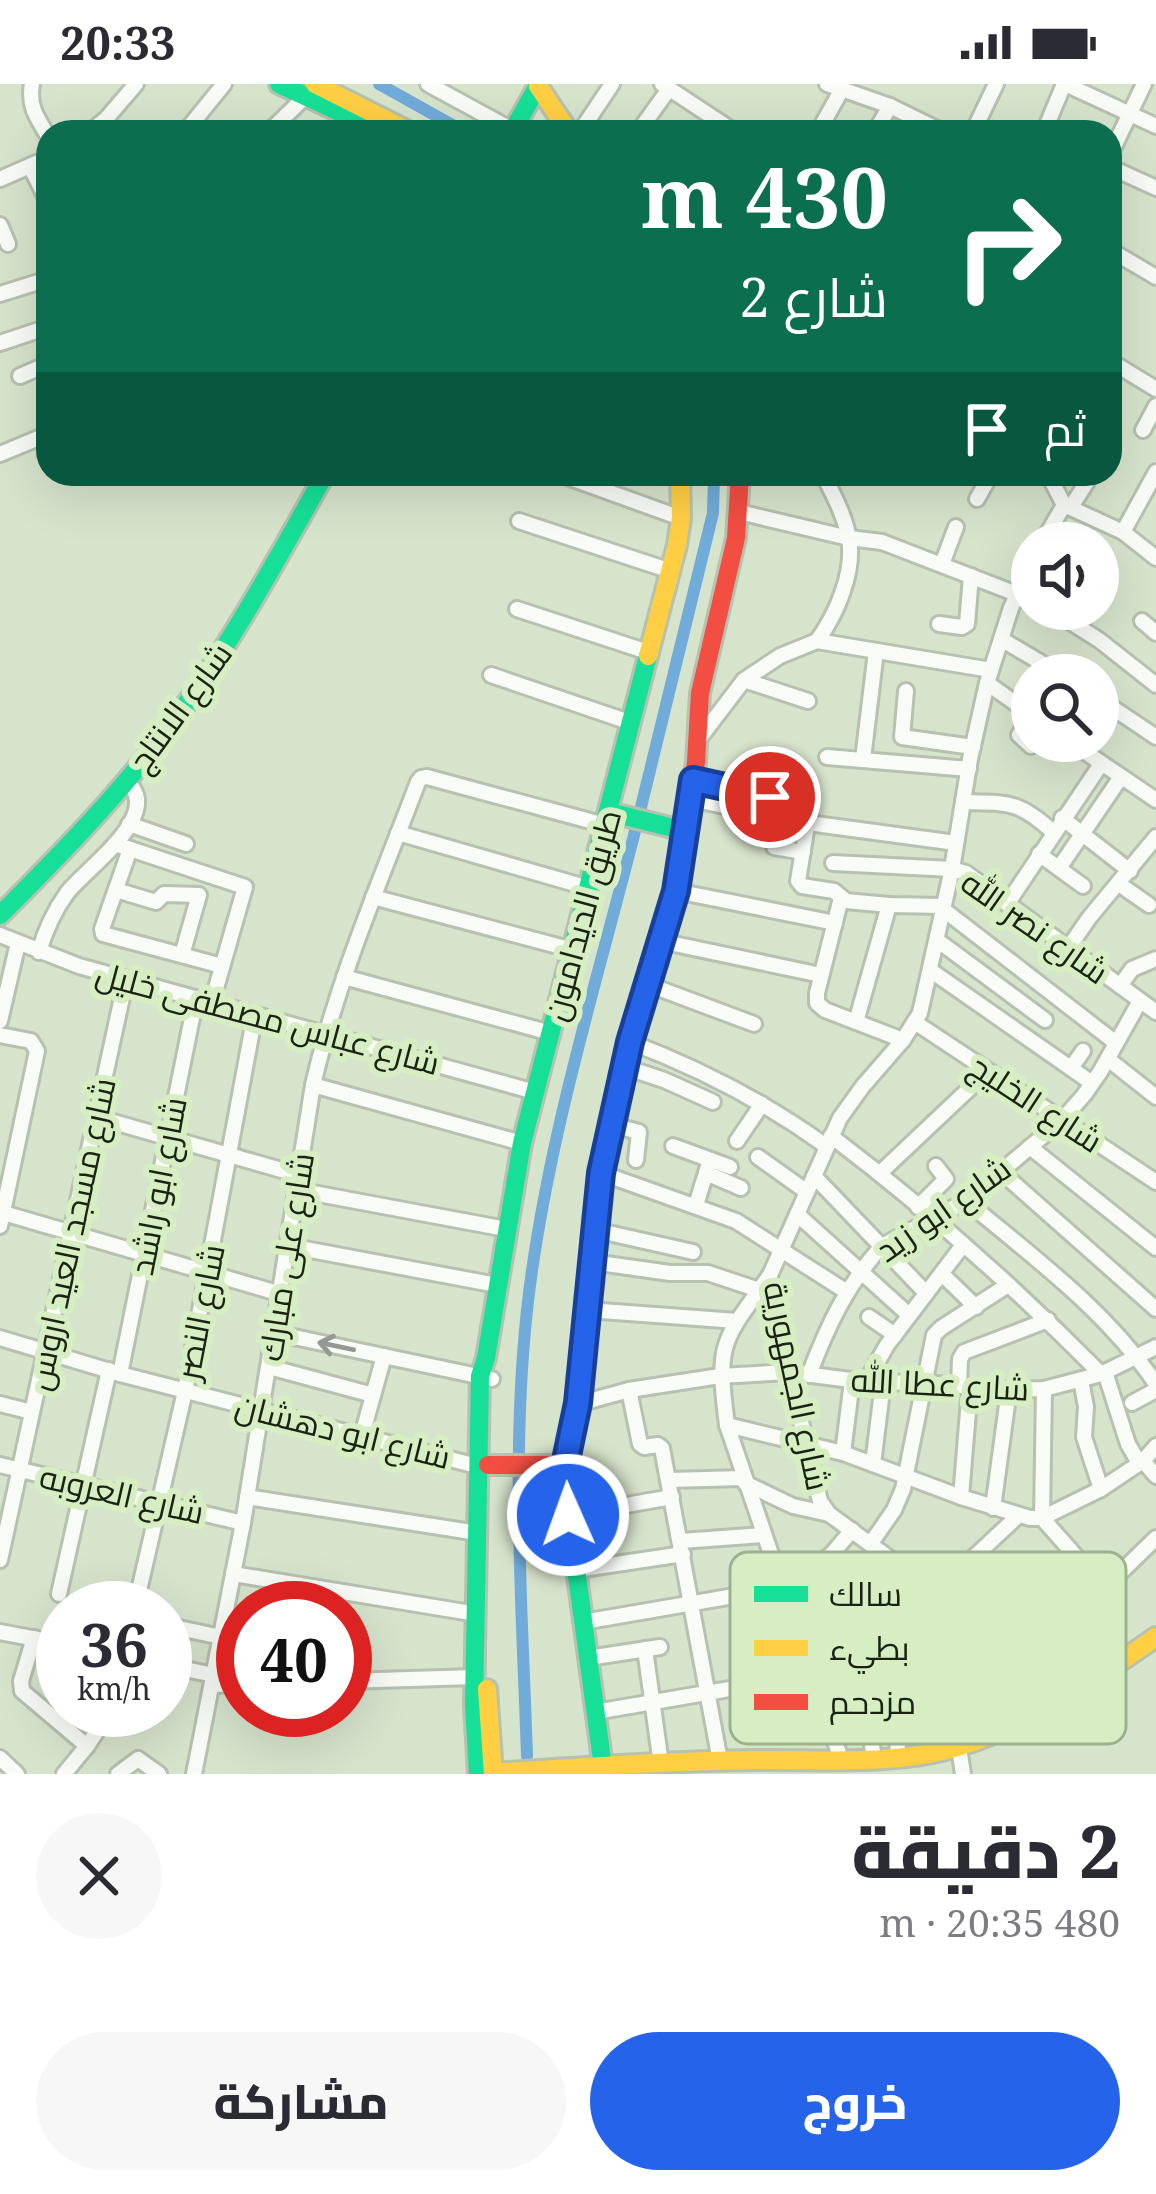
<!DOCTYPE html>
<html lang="ar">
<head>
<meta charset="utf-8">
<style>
  body { margin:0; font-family:"Noto Serif",Cairo,serif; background:#f7f7f7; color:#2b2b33; direction:rtl; height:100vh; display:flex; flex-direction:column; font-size:45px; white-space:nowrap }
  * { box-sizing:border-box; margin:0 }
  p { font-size:39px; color:#7c7c81 }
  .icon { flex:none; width:66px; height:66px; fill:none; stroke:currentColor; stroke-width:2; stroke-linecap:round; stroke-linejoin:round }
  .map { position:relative; height:1690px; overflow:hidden; direction:ltr }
  .details { display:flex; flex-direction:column; background:#fff; flex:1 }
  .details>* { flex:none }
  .banner { position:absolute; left:36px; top:36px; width:1086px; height:366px; border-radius:36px; box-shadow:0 12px 48px #0002; direction:rtl; background:#0b6e4f; color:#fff; overflow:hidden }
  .fabs { position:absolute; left:1011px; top:438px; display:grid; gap:24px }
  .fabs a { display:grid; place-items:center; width:108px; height:108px; border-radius:50%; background:#fff; box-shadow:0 12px 48px #0002; font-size:60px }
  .speed { position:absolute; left:36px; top:1497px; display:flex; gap:24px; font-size:60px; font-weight:700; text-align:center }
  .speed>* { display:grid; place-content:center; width:156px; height:156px; border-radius:50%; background:#fff; box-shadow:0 12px 48px #0002; line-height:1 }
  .speed small { font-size:30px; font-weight:400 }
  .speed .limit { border:18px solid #d22; background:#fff; color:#111 }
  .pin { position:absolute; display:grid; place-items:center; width:102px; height:102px; color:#fff; margin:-51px; border:6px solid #fff; border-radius:50%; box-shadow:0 3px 12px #0007 }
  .me { position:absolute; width:132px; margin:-66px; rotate:358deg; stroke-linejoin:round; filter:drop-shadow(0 0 9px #0008) }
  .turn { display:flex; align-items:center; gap:42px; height:252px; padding:0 36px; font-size:54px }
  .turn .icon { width:156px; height:156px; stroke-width:2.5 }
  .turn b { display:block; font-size:84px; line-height:102px }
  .then { display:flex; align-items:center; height:114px; padding:0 36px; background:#0003; gap:24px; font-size:45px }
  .round { display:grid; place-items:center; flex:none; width:126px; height:126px; border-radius:63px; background:#f7f7f7 }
  .summary { display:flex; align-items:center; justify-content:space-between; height:204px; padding:0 36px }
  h1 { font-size:72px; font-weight:800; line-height:90px }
  .action { display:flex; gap:24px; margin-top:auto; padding:24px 36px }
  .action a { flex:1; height:138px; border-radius:72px; background:#2563eb; color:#fff; font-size:48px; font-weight:800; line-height:138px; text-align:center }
  .action a+a { background:#f7f7f7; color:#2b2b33 }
  .status { display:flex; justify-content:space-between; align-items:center; height:84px; padding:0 60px; background:#fff; direction:ltr }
  .status svg { height:33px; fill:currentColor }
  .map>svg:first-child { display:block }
</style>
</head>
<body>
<div class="status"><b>20:33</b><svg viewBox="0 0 49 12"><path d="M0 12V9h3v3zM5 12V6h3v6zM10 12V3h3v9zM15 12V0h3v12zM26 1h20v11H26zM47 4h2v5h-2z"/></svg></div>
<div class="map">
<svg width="1156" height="1690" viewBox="0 0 1156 1690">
  <rect width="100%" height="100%" fill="#d7e4cc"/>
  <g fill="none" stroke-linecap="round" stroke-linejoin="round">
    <g stroke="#71abda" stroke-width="12">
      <polyline points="379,0 465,48"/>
      <polyline points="641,723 713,429 714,390"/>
      <path d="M 527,1672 C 522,1523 511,1375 527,1226 C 545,1064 595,905 635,747"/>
    </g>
    <defs>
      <g id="street">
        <path d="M 32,0 C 28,22 37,34 48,52"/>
        <polyline points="428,0 505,42"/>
        <polyline points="662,0 735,48"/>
        <polyline points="827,0 890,22 943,48"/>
        <polyline points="1065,0 1156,42"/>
        <polyline points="90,48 106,35 136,0"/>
        <polyline points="185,48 224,0"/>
        <polyline points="269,48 309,9"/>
        <polyline points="580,48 612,0"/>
        <polyline points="638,48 669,5"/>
        <polyline points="818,48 842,5"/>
        <polyline points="875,48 890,22"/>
        <polyline points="973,48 996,0"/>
        <polyline points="1044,48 1064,0"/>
        <polyline points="1110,71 1144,0"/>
        <polyline points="30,82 48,118"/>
        <polyline points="1110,83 1156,104"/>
        <polyline points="0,95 48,74"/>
        <polyline points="0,141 8,160"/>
        <polyline points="1110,166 1156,193"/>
        <polyline points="0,210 48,195"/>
        <polyline points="0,259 48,243"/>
        <polyline points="1110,277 1156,305"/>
        <polyline points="20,292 48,280"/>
        <polyline points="1143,346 1156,322"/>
        <polyline points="0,370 48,350"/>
        <polyline points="559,390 681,434"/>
        <polyline points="977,415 991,390"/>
        <polyline points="1064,421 1123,448 1156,474"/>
        <polyline points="1071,423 1092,390"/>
        <polyline points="739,428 849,454 882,458 1032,516"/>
        <polyline points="519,437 671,487"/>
        <polyline points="1123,448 1156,388"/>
        <polyline points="1042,459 1064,421 1048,390"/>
        <polyline points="942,480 956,443"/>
        <polyline points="1098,505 1103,509"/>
        <polyline points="517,525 651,569"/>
        <polyline points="1050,525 1099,556 1156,601"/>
        <polyline points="1142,537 1156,549"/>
        <polyline points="939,540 962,543 967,540 971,492"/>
        <polyline points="1001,555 1062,591"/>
        <path d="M 817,557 C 836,531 855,488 849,455 C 845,432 833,410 823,390"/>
        <polyline points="491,591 632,639"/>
        <polyline points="744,596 808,617"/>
        <polyline points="987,599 1032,631"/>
        <polyline points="906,607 902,653 973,663"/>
        <polyline points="1098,614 1156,653"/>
        <polyline points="1031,631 1019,651 1031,662"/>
        <polyline points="699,655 744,596 780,572 817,557 991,586"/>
        <polyline points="1069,657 1156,716"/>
        <polyline points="827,673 969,685"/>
        <polyline points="863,675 876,567"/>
        <polyline points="693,696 810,722 798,797 802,802 834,807 846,817 889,821 944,822"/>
        <polyline points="690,715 808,739 956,759"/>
        <path d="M 963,718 C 1008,719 1018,716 1053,748"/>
        <polyline points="1062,734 1130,787"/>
        <polyline points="129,740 186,760"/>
        <polyline points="398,749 589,804"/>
        <polyline points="115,760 245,803 212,918"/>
        <polyline points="774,763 803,768"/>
        <polyline points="130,765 102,845 103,850 222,882"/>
        <polyline points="1039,770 1083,802"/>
        <polyline points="833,779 952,785 966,789 1156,928"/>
        <polyline points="1059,784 1121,693"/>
        <polyline points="1119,800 1149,821"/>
        <polyline points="116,806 156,818 164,810 199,811 182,871"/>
        <polyline points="676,807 835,839"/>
        <polyline points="373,813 573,866"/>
        <polyline points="841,814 817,909 817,919 825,926 903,956"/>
        <polyline points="1007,820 1101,680"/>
        <polyline points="944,826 1116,959"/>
        <polyline points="0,851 79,882 535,1008"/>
        <polyline points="937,856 1045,936"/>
        <polyline points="660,857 821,891"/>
        <polyline points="1067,866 1089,834 1156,753"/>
        <path d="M 39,868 C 45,847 54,827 67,809 C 86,784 166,730 126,697"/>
        <polyline points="930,886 1092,999"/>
        <polyline points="344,893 551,949"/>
        <polyline points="647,900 754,940"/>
        <polyline points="1120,902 1132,885 1156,875"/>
        <polyline points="0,937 18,859"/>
        <polyline points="856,938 889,821"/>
        <polyline points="916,939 1156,1098"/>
        <polyline points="0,951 31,957 37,967 0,1142"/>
        <path d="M 630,958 C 701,985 765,1018 826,1062"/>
        <polyline points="1108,975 1156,1013"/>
        <polyline points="625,983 664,996 713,1018"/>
        <polyline points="1071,984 1083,967"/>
        <polyline points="313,1001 522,1059"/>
        <polyline points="96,1033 299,1091"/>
        <polyline points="612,1041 639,1048 636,1076"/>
        <path d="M 831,1052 C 927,1125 1017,1205 1101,1290"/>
        <polyline points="737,1057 762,1020"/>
        <polyline points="673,1062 730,1083"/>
        <polyline points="1030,1063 1156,1164"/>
        <polyline points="758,1073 807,1108"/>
        <polyline points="1001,1088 1156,1225"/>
        <polyline points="601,1089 736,1137 847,1208"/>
        <polyline points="706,1089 741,1104"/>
        <polyline points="880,1089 987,988"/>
        <polyline points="814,1092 926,1209"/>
        <polyline points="297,1106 506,1145"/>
        <path d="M 966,1117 C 1033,1173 1107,1227 1156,1300"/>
        <polyline points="696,1121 710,1076"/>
        <polyline points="918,1123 946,1095 936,1082"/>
        <polyline points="0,1128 281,1210"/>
        <polyline points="797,1130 909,1231"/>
        <polyline points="595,1146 693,1168"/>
        <polyline points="289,1162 497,1201"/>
        <polyline points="592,1178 670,1189 708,1189 759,1206"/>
        <polyline points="942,1190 976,1223"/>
        <path d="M 770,1191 C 722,1258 716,1257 727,1341 L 841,1675"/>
        <polyline points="588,1226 737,1237"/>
        <polyline points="869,1233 895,1251"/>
        <polyline points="275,1249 492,1295"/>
        <polyline points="0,1254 120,1290 477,1382"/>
        <polyline points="269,1283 373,1311"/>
        <polyline points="1105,1288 1128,1360 1139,1379"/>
        <polyline points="120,1290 196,914"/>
        <path d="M 809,1291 C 827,1243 847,1200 882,1162 L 966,1117 L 1062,1036 L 1084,1011 L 1100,988 L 1140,917"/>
        <polyline points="1081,1296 1086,1323 1084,1353 1101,1405"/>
        <polyline points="866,1298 887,1261 963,1161"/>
        <polyline points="959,1302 960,1275 964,1268 1048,1236"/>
        <polyline points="1044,1305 1042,1434 1104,1504"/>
        <polyline points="629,1306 640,1360 644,1363 658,1361 662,1364 720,1677"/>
        <polyline points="1132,1319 1156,1306"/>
        <polyline points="0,1320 32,1328"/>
        <polyline points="578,1320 629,1306 720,1292 789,1288 866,1298 923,1299 1009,1306 1044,1305 1101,1290 1156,1263"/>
        <polyline points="727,1341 843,1369 961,1413 1030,1434 1042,1434 1101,1405 1143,1377 1156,1362"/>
        <polyline points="362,1351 384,1272"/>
        <polyline points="843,1369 852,1297"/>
        <polyline points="1143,1377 1156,1392"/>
        <polyline points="873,1380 883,1299"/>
        <polyline points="0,1381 243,1439"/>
        <polyline points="668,1396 743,1394"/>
        <polyline points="745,1399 793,1422 829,1430"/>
        <polyline points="247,1413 478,1449"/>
        <polyline points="961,1413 970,1303"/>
        <polyline points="993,1424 1009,1306"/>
        <polyline points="569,1431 672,1413"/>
        <polyline points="681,1457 763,1451"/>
        <polyline points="871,1459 894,1426 903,1405 934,1251 941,1244 1008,1201"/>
        <polyline points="982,1468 1059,1548"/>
        <polyline points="831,1471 887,1534"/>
        <polyline points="0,1476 126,895"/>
        <polyline points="576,1486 683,1470"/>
        <polyline points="810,1487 832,1550"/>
        <polyline points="233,1490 477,1530"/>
        <polyline points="59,1510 109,1286"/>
        <polyline points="738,1512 761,1631"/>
        <polyline points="135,1524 185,1307 255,930"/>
        <polyline points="896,1531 904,1565 897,1673"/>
        <polyline points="792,1534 863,1507"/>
        <polyline points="583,1538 781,1504 831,1471 852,1446"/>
        <polyline points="165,1541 221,1553"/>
        <polyline points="853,1545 874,1674"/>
        <polyline points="0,1548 63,1560"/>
        <polyline points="34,1554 21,1597 22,1607 87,1662"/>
        <polyline points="747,1560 797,1549"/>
        <polyline points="801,1560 909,1525 958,1488 1019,1431"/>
        <polyline points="645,1565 661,1680"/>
        <polyline points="857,1570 904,1565"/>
        <polyline points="588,1574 660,1563"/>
        <polyline points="165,1581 214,1591"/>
        <polyline points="1006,1590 1059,1548 1156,1454"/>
        <polyline points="345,1597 475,1593"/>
        <polyline points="212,1601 243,1600"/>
        <polyline points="818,1608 861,1597"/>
        <polyline points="595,1628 812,1591"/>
        <polyline points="0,1674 17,1690"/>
        <polyline points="64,1690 87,1662 111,1626"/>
        <polyline points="118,1690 138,1675 159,1690"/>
        <path d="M 194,1690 L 243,1439 L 313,1001 C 337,897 380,798 418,698 L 421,694 L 427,693 L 605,741"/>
        <polyline points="963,1690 953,1624 954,1549 948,1528 926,1501 829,1430 820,1417 770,1209 770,1191 840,1034 863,1002 903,956 920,929 952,785 970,675 987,599 1011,524 1032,478"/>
      </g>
      <g id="fast">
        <polyline points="279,0 383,48"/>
        <polyline points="512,48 539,0"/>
        <polyline points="609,728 685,747"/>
        <path d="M 0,831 C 54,777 108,722 155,662 C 221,578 273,483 325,390"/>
        <polyline points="603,1683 565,1404 568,1360 578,1320 601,1089 630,958 676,807 688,729"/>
        <polyline points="478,1690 474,1621 480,1292 486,1274 522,1059 648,572"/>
      </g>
      <g id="slow">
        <polyline points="315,0 410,48"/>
        <polyline points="538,2 569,48"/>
        <polyline points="648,572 677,461 681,434 680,390"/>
        <polyline points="487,1605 493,1690"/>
        <path d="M 493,1689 C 581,1683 669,1677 757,1676 C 823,1675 893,1682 957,1663 C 1030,1641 1094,1596 1156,1553"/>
      </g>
      <g id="jam">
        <polyline points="688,729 696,678 700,609 736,454 740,390"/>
        <polyline points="488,1381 565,1381"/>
      </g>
    </defs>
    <use href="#street" stroke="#b7c1af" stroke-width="20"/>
    <use href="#fast" stroke="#b7c1af" stroke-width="24"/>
    <use href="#slow" stroke="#b7c1af" stroke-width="24"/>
    <use href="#jam" stroke="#b7c1af" stroke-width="24"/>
    <use href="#street" stroke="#f9fbf7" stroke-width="14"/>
    <use href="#fast" stroke="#16e098" stroke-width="18"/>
    <use href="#slow" stroke="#ffcf43" stroke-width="18"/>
    <use href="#jam" stroke="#f24e42" stroke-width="18"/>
  </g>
  <defs><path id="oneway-shaft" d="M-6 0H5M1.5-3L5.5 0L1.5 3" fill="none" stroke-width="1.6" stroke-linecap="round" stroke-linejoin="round" transform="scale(3)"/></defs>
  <use stroke="#959a90" href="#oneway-shaft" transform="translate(336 1262) rotate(-168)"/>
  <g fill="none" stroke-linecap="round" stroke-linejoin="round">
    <defs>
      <polyline id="route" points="568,1431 565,1381 578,1319 601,1089 630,958 676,807 693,696 770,713"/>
    </defs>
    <use href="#route" stroke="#184099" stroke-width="30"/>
    <use href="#route" stroke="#2563eb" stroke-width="21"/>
  </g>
  <g text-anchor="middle" stroke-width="12" stroke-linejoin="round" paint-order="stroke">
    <g font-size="33" fill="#1a2313" stroke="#d6eec2">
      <text transform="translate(180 623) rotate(-54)" y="12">شارع الانتاج</text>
      <text transform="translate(582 831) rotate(-75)" y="12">طريق الديدامون</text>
      <text transform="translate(1035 843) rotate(35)" y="12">شارع نصر الله</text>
      <text transform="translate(268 934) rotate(15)" y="12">شارع عباس مصطفى خليل</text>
      <text transform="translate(1036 1019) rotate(33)" y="12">شارع الخليج</text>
      <text transform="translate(158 1102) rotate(-79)" y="12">شارع ابو راشد</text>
      <text transform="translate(943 1125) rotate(-35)" y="12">شارع ابو زيد</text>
      <text transform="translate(71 1150) rotate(-78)" y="12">شارع مسجد العيد اروس</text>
      <text transform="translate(286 1173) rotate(-81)" y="12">شارع على مبارك</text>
      <text transform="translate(200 1228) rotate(-79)" y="12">شارع النصر</text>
      <text transform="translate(940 1300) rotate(3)" y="12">شارع عطا الله</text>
      <text transform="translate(797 1302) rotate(78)" y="12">شارع الجمهورية</text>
      <text transform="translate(343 1347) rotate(14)" y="12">شارع ابو دهشان</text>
      <text transform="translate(122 1410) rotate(13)" y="12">شارع العروبه</text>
    </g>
  </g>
  <rect x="730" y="1468" width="396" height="192" rx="18" fill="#d6eec2" stroke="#9eb18e" stroke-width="3"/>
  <rect x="754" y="1502" width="54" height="16" fill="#16e098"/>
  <rect x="754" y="1556" width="54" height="16" fill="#ffcf43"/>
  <rect x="754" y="1610" width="54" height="16" fill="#f24e42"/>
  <g font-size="33" fill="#1a2313">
    <text x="829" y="1522">سالك</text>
    <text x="829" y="1576">بطيء</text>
    <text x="829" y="1630">مزدحم</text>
  </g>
</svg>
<div class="fabs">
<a><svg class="icon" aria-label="sound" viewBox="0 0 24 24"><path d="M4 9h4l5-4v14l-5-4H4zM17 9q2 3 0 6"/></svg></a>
<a><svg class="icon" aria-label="search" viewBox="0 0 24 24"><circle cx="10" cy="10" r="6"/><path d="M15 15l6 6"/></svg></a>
</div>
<div class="speed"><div>36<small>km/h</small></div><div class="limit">40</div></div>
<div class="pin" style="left:770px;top:713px;background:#d93025"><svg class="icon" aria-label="arrive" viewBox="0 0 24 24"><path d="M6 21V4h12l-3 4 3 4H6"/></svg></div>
<svg class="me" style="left:568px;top:1431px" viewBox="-20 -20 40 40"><circle r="17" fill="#2563eb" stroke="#fff" stroke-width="3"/><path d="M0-11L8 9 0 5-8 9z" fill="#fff"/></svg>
<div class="banner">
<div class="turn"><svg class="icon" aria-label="right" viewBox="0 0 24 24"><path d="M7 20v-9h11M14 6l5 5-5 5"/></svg><div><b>430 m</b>شارع 2</div></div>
<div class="then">ثم<svg class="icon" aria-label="arrive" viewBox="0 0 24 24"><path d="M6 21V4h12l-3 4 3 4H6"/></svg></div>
</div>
</div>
<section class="details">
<div class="summary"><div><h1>2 دقيقة</h1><p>480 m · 20:35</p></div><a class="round"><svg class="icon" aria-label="close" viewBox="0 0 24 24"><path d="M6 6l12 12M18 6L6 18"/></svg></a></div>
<div class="action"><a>خروج</a><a>مشاركة</a></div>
</section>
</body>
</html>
